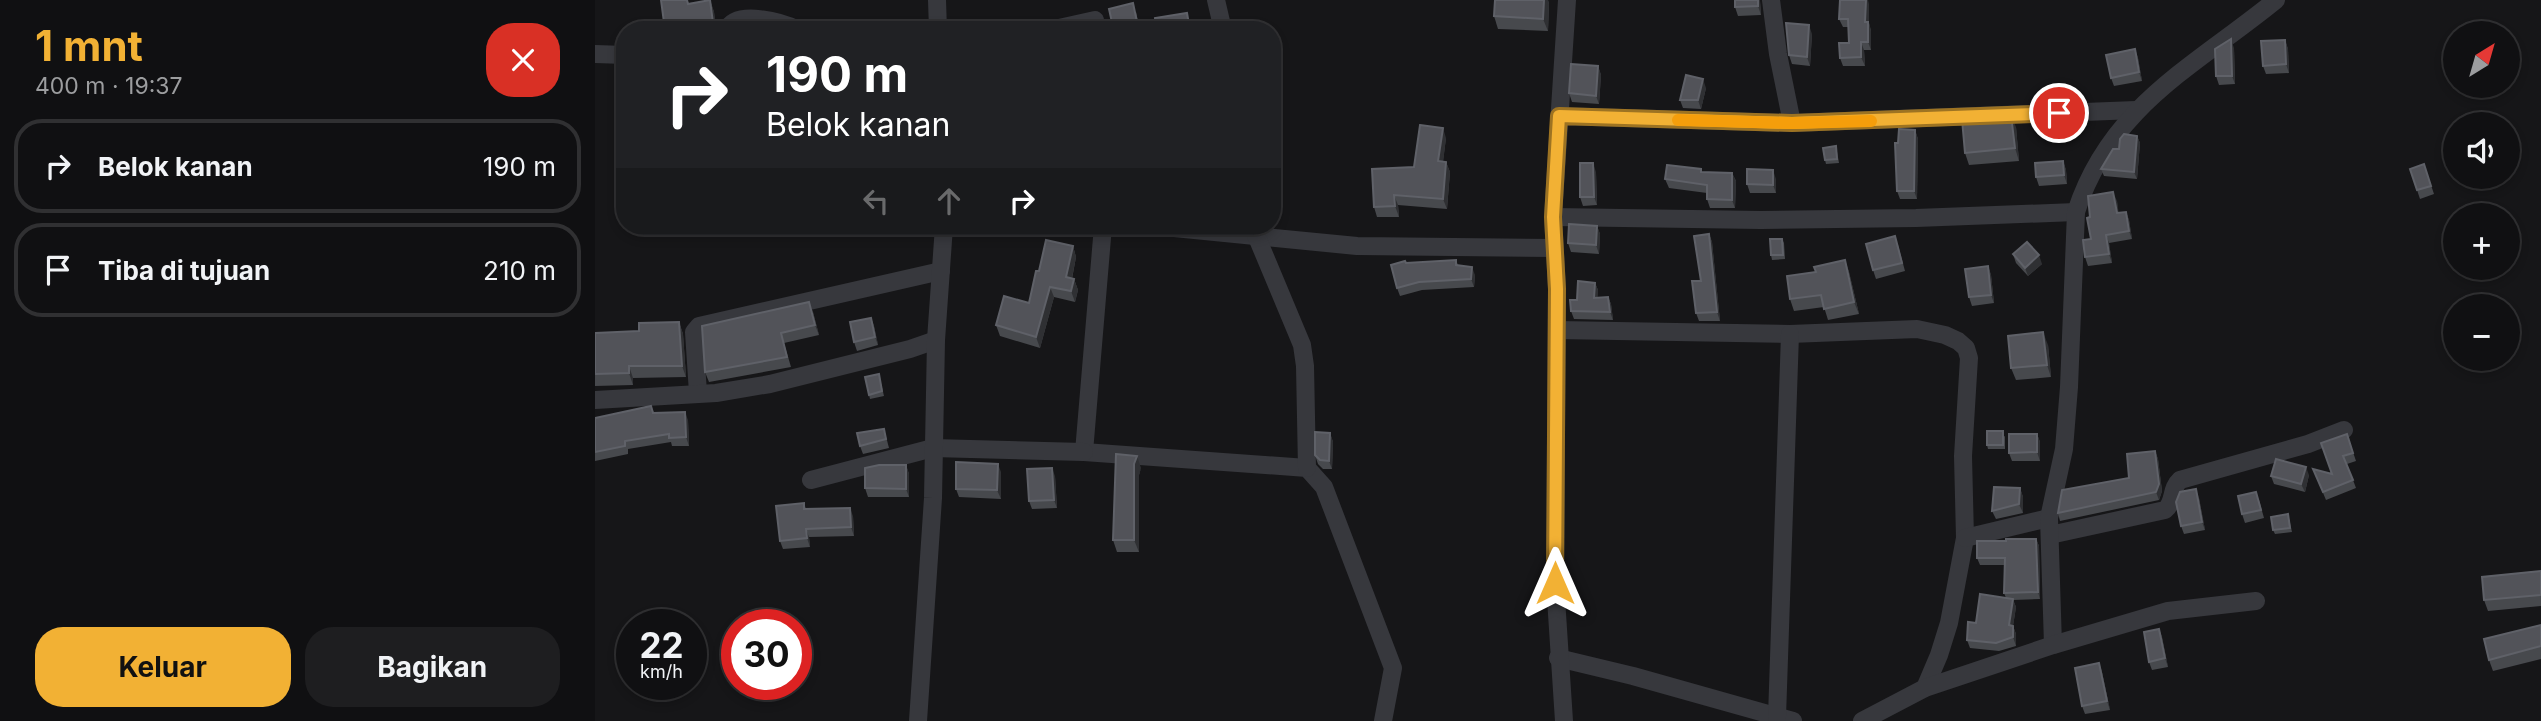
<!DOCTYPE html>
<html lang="id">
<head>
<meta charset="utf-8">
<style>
  body { margin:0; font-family:Inter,sans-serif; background:#1e1e20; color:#f1f3f6; height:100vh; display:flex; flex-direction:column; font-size:26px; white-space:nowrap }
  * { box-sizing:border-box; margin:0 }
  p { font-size:23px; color:#9c9d9f }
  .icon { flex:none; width:38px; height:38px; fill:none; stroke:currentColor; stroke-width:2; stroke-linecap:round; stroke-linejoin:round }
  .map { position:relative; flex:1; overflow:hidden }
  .sheet { display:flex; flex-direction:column; background:#101012; width:595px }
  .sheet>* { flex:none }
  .top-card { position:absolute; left:21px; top:21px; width:665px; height:214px; border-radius:28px; box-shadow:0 4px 10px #0003,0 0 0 2px #303032; background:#202124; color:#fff; overflow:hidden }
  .needle { width:46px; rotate:37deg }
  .controls { position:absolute; left:1848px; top:21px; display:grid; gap:14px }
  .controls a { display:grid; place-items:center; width:77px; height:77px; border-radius:50%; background:#101012; box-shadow:0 4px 10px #0003,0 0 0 2px #303032; font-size:35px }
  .speed { position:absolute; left:21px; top:609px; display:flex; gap:14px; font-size:35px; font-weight:700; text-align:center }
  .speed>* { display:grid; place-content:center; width:91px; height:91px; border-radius:50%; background:#101012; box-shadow:0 4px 10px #0003,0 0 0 2px #303032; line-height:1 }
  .speed small { font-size:18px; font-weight:400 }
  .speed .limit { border:10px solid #d22; background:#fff; color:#111 }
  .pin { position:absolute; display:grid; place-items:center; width:60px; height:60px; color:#fff; margin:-30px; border:4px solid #fff; border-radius:50%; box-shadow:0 2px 7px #0007 }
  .me { position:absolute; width:77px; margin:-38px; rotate:0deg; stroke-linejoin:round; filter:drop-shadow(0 0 5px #0008) }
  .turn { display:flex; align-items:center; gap:24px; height:147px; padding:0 35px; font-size:32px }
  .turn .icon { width:91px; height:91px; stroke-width:2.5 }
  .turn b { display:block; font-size:49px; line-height:60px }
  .lanes { display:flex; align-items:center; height:66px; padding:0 35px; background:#0003; justify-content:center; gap:35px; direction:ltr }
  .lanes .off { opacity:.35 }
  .round { display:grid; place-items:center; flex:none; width:74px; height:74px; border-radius:28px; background:#1e1e20 }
  .head { display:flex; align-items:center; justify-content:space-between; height:119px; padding:0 35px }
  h1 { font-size:42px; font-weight:700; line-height:52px; color:#f2b134 }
  .cta { display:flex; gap:14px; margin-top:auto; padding:14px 35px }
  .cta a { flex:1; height:80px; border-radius:28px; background:#f2b134; color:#111; font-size:28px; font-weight:700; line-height:80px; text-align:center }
  .cta a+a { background:#1e1e20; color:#f1f3f6 }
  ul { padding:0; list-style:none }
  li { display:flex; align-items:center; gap:21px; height:94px; margin:0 14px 10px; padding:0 21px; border:4px solid #303032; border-radius:28px }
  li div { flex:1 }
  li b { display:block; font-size:26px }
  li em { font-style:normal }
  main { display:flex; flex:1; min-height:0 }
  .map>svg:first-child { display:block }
</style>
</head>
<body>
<main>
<section class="sheet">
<div class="head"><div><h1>1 mnt</h1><p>400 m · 19:37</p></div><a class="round" style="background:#d93025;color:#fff"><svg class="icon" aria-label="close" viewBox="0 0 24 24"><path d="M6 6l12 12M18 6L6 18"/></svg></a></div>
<ul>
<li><svg class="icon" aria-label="right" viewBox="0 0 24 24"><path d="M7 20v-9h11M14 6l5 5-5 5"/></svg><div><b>Belok kanan</b></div><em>190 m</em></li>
<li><svg class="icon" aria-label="arrive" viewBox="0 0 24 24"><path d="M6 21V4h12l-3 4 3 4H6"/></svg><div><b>Tiba di tujuan</b></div><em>210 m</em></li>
</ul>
<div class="cta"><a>Keluar</a><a>Bagikan</a></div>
</section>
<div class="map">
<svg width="1946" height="721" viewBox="0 0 1946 721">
  <rect width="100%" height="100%" fill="#161618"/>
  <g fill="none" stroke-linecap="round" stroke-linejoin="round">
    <g stroke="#37383d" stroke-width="18">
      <polyline points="342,0 343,30"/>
      <polyline points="621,0 628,30"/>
      <polyline points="1176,0 1183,54 1197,123"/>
      <path d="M 132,30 C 141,9 187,22 203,30"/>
      <polyline points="455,30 500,20"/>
      <polyline points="0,54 30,55"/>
      <polyline points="964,116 1197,123 1541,110"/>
      <polyline points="958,217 1166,220 1321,218 1481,212"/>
      <polyline points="508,226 489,452 712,468 729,487 798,668 788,721"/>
      <polyline points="559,226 762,246 959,248"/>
      <polyline points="661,235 707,345 710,366 712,468"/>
      <polyline points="962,330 1195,334 1322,329 1350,335 1363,341 1371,348 1374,358 1368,456 1370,538 1354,623 1344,655 1330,688"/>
      <polyline points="103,393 99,332 104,326 346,271"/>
      <polyline points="0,400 121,393 175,384 315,349 341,340"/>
      <polyline points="216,480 338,448 489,452"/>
      <path d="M 1455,535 L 1570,510 C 1580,502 1575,489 1585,480 L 1713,444 L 1749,430"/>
      <polyline points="1370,538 1454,518"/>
      <path d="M 1458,645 L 1454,518 L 1469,449 L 1474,387 L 1481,212 C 1515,106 1600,66 1681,0"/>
      <polyline points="963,658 1038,676 1198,721"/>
      <polyline points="1182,717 1195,334"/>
      <polyline points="323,721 338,498 341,340 349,226"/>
      <polyline points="969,721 960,583 962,289 958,217 972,0"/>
      <polyline points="1267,721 1330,688 1458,645 1573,611 1661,601"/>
    </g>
  </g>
  <g fill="#47494d">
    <polygon points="115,0 119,12 121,30 70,30 95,4"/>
    <polygon points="900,0 953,0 954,4 953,31 903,29 899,16"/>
    <polygon points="1165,1 1166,15 1143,16 1140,7"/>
    <polygon points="1274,4 1274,23 1276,31 1276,50 1269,50 1270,66 1248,66 1245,58 1254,43 1253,27 1248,27 1244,19"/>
    <polygon points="514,9 541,12 545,30 519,30"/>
    <polygon points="1217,34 1215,66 1197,64 1194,55"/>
    <polygon points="1690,40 1693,49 1694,73 1671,74 1668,66"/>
    <polygon points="1639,48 1640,84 1624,85 1621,76"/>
    <polygon points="1540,49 1543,58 1547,81 1519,86 1516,78"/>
    <polygon points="1003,66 1006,75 1004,104 977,102 974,93"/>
    <polygon points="1111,88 1106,109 1088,108 1085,100"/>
    <polygon points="1421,127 1424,161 1374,165 1370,153"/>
    <polygon points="1320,130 1323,139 1322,199 1305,199 1302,191 1303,143"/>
    <polygon points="1542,136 1545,143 1542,179 1509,176 1506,169 1524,149"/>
    <polygon points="851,138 848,161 851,162 855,172 852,209 803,205 804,217 782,217 779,207 819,167"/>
    <polygon points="1241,146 1244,163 1231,164 1230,160"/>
    <polygon points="1468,161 1471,170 1472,184 1444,186 1441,177"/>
    <polygon points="1829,164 1839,194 1825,199 1815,169"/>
    <polygon points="1001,172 1002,205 988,206 985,197"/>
    <polygon points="1107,172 1137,173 1141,181 1140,208 1115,208 1112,199 1112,193 1074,188 1070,179"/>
    <polygon points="1181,179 1181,193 1155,193 1152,184"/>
    <polygon points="1522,201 1523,213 1531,212 1534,220 1537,239 1514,243 1517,263 1493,266 1490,257 1496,239 1495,217"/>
    <polygon points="1002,226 1005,234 1004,254 976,252 973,243"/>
    <polygon points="1114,234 1117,242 1125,321 1104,321 1101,313"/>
    <polygon points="1187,239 1189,243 1190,259 1177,260 1176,255"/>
    <polygon points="1303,245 1310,271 1281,279 1278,270"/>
    <polygon points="478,246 481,257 477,279 479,279 483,290 480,302 459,297 445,348 405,336 401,325 434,303 444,271"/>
    <polygon points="1418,254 1447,264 1433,276 1421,263"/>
    <polygon points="861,260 863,265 880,275 879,287 827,290 805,296 802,288 811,263"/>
    <polygon points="1250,260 1254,272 1264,314 1233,320 1229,307 1199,311 1195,299 1221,272"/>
    <polygon points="1393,266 1396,275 1399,303 1377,306 1374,297"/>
    <polygon points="1000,283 1003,290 1002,298 1013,297 1016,304 1018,320 979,319 976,311 982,300"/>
    <polygon points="218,312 224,335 189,343 196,367 114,382 110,372"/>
    <polygon points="276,318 279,326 283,345 262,351 259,342"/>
    <polygon points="84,322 88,334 91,377 38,378 38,385 0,386 0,333 44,331"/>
    <polygon points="1453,345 1456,377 1421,380 1416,368"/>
    <polygon points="285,379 289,396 275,399 274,395"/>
    <polygon points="56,406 59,413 93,420 94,446 77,446 76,442 33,449 33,454 0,461 0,418"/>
    <polygon points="289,429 294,448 268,454 265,446"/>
    <polygon points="735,433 738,442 737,469 728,469 723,464 720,455"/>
    <polygon points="1442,434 1445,442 1445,461 1417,461 1414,453"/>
    <polygon points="1752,434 1761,461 1752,464 1761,488 1731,500 1718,469 1737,474"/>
    <polygon points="1410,436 1410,449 1393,449 1392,445"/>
    <polygon points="1560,451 1563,459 1567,491 1564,500 1465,521 1463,513 1534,478"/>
    <polygon points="311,465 314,474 314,497 273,497 270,488"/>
    <polygon points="546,468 544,475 544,552 522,552 518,540"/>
    <polygon points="406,472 406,499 364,497 361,489"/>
    <polygon points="1714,475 1710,492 1679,484 1676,476"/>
    <polygon points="460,476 462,508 437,509 434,501"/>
    <polygon points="1425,488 1428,497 1428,513 1401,519 1397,511"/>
    <polygon points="1604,498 1610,530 1589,534 1586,526"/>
    <polygon points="1664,500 1669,518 1650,523 1647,514"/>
    <polygon points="209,503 211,509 258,516 259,536 214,537 215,547 188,549 185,541"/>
    <polygon points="1693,514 1697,532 1680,534 1678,530"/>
    <polygon points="1441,539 1444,546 1445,599 1418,600 1421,607 1418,626 1421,634 1421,646 1404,651 1375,648 1372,640 1381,623 1411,598 1409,593 1410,565 1385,565 1382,558 1411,541"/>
    <polygon points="1946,571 1946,606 1893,611 1889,600"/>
    <polygon points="1946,625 1946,659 1898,671 1894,660"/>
    <polygon points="1564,629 1567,637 1573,667 1557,670 1554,662"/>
    <polygon points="1504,663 1507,672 1515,710 1490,714 1487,706"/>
  </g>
  <g fill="#2f3033">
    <polygon points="115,0 119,12 121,30 120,30 118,23"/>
    <polygon points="949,0 953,0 954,4 953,31 948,19"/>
    <polygon points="1163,0 1165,0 1166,15 1163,6"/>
    <polygon points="1271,0 1273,0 1274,4 1274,23 1276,31 1276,50 1273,42 1270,22"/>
    <polygon points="1214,25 1217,34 1215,66 1212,57"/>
    <polygon points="1636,39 1639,48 1640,84 1637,76"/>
    <polygon points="1690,40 1693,49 1694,73 1691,64"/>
    <polygon points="1266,42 1269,50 1270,66 1266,57"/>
    <polygon points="1540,49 1543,58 1547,81 1544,72"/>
    <polygon points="1003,66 1006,75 1004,104 1001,96"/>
    <polygon points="1108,79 1111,88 1106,109 1103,100"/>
    <polygon points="1416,115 1421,127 1424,161 1420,148"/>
    <polygon points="848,128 851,138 847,171 843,161"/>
    <polygon points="1320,130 1323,139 1322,199 1319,191"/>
    <polygon points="1542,136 1545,143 1542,179 1539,172"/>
    <polygon points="1468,161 1471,170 1472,184 1469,175"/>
    <polygon points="851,162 855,172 852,209 848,199"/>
    <polygon points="998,163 1001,172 1002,205 999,197"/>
    <polygon points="1178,170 1181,179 1181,193 1178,185"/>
    <polygon points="1137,173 1141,181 1140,208 1137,200"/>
    <polygon points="1518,192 1522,201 1525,222 1522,213"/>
    <polygon points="799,195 803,205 804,217 800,206"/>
    <polygon points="1531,212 1534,220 1537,239 1534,231"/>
    <polygon points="1002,226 1005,234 1004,254 1001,245"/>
    <polygon points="1114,234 1117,242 1125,321 1122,312"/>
    <polygon points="1511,235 1514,243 1517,263 1514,254"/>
    <polygon points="478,246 481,257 475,288 471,277"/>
    <polygon points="1444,255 1447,264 1433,276 1430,268"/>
    <polygon points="1250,260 1254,272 1264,314 1259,302"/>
    <polygon points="1393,266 1396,275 1399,303 1396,295"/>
    <polygon points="877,267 880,275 879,287 876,279"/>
    <polygon points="479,279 483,290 480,302 476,291"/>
    <polygon points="1000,283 1003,290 1002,306 999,298"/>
    <polygon points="455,287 459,297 445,348 441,337"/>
    <polygon points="1013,297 1016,304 1018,320 1015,312"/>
    <polygon points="214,302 218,312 224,335 220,325"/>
    <polygon points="276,318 279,326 283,345 280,337"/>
    <polygon points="84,322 88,334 91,377 87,366"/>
    <polygon points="1448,332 1453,345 1456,377 1452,365"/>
    <polygon points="34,366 38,378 38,385 34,373"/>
    <polygon points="90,412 93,420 94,446 91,437"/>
    <polygon points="735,433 738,442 737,469 734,461"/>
    <polygon points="1442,434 1445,442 1445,461 1442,452"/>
    <polygon points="1560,451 1563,459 1567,491 1564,500 1561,492"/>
    <polygon points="542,456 546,468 544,475 544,552 539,540 539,464"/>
    <polygon points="403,464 406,472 406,499 402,490"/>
    <polygon points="311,465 314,474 314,497 311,489"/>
    <polygon points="1711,467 1714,475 1710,492 1706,484"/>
    <polygon points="457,468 460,476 462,508 459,500"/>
    <polygon points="1425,488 1428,497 1428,513 1424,504"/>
    <polygon points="1601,489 1604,498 1610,530 1607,522"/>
    <polygon points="255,508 258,516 259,536 256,527"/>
    <polygon points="211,529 214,537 215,547 212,538"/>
    <polygon points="1441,539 1444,546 1445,599 1443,592"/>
    <polygon points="1418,599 1421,607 1418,626 1421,634 1421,646 1414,625"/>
    <polygon points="1564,629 1567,637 1573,667 1570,658"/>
    <polygon points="1504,663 1507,672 1515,710 1512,701"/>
  </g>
  <g fill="#525359" stroke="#5f6168" stroke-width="2">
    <polygon points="66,0 92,0 93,4 115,0 118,23 96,27 96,30 70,30"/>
    <polygon points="900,0 949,0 948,19 899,16"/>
    <polygon points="1140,0 1163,0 1163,6 1140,7"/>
    <polygon points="1245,0 1271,0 1270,22 1273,22 1273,42 1266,42 1266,57 1245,58 1244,43 1254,43 1253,19 1244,19"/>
    <polygon points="538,3 542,22 518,27 514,9"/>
    <polygon points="592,13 595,30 561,30 560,18"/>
    <polygon points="1191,23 1214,25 1212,57 1194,55"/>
    <polygon points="504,27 504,30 487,30"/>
    <polygon points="1636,39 1637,76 1621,76 1620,49"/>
    <polygon points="1690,40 1691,64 1668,66 1666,41"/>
    <polygon points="1540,49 1544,72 1516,78 1511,55"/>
    <polygon points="976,64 1003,66 1001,96 974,93"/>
    <polygon points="1091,75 1108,79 1103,100 1085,100"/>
    <polygon points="1416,115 1420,148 1370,153 1367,119"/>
    <polygon points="825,125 848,128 843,161 851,162 848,199 799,195 800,206 779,207 777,169 819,167"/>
    <polygon points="1304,129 1320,130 1319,191 1302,191 1300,143 1303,143"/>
    <polygon points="1529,134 1542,136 1539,172 1506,169 1518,149 1524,149 1525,139"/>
    <polygon points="1241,146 1242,159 1230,160 1228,148"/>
    <polygon points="1468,161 1469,175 1441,177 1440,163"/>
    <polygon points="985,163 998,163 999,197 985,197"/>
    <polygon points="1829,164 1836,186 1822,190 1815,169"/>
    <polygon points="1072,165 1106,169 1106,172 1137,173 1137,200 1112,199 1112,185 1070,179"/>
    <polygon points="1152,169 1178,170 1178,185 1152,184"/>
    <polygon points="1518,192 1522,213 1531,212 1534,231 1511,235 1514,254 1490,257 1488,240 1496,239 1492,218 1495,217 1493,196"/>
    <polygon points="974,224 1002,226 1001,245 973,243"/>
    <polygon points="1114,234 1122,312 1101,313 1097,281 1106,281 1099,236"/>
    <polygon points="1300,236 1307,263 1278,270 1271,244"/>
    <polygon points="1175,239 1187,239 1188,255 1176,255"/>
    <polygon points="451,240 478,246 471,277 479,279 476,291 455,287 441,337 401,325 409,296 434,303 441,271 444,271"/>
    <polygon points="1432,242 1444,255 1430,268 1418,254"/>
    <polygon points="861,260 861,265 877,267 876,279 824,282 802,288 796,265 810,261 811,263"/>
    <polygon points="1250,260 1259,302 1229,309 1226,295 1195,299 1192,276 1221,272 1219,267"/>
    <polygon points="1393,266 1396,295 1374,297 1370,269"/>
    <polygon points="983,281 1000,283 999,298 1013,297 1015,312 976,311 975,300 982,300"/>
    <polygon points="214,302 220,325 186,333 192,357 110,372 107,326"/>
    <polygon points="276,318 280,337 259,342 255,322"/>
    <polygon points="84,322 87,366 34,366 34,373 0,374 0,333 44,331 44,323"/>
    <polygon points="1448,332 1452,365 1416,368 1413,336"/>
    <polygon points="284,374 287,391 274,395 270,377"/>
    <polygon points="56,406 58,413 90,412 91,437 74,438 74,434 30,441 30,446 0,452 0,418"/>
    <polygon points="289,429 291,439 265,446 262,433"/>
    <rect x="1392" y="431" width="16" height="14"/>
    <polygon points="720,432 735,433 734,461 725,460 720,455"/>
    <polygon points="1414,434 1442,434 1442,452 1414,453"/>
    <polygon points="1752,434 1758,453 1748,456 1758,480 1728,492 1718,469 1737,474 1726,443"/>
    <polygon points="1560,451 1564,484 1561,492 1463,513 1467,490 1534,478 1532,454"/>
    <polygon points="521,454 542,456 539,464 539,540 518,540"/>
    <polygon points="1681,459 1711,467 1706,484 1676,476"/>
    <polygon points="361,462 403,464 402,490 361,489"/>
    <polygon points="284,465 311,465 311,489 270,488 270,468"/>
    <polygon points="457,468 459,500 434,501 432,469"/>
    <polygon points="1399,487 1425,488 1424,504 1397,511"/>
    <polygon points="1601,489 1607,522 1586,526 1581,502 1585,492"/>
    <polygon points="1661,492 1666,510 1647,514 1643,496"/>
    <polygon points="209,503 209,509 255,508 256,527 211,529 212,538 185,541 181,506"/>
    <polygon points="1693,514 1695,528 1678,530 1676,517"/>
    <polygon points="1411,539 1441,539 1443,592 1409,593 1410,558 1382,558 1382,541 1411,541"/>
    <polygon points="1946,571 1946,595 1889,600 1887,577"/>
    <polygon points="1385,594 1418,599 1414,625 1418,626 1418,637 1401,643 1372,640 1373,622 1381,623"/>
    <polygon points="1946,625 1946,646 1894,660 1889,639"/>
    <polygon points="1564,629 1570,658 1554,662 1549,632"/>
    <polygon points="1504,663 1512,701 1487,706 1480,668"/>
  </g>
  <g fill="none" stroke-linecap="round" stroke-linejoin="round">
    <defs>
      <polyline id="route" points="960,583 962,289 958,217 964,116 1197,123 1464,113"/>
    </defs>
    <use href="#route" stroke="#9d7322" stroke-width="18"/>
    <use href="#route" stroke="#f2b134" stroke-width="12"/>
    <polyline stroke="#f59e0b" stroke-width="12" points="1083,120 1197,123 1276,121"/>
  </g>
</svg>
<div class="controls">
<a><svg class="needle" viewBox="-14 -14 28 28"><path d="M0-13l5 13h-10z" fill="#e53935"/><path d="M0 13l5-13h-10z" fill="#9c9d9f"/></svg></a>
<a><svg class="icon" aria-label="sound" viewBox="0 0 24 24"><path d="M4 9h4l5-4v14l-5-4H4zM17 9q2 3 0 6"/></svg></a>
<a>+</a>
<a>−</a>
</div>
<div class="speed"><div>22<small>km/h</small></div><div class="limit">30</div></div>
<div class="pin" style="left:1464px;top:113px;background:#d93025"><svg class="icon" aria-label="arrive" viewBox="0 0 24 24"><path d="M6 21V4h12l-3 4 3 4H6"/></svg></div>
<svg class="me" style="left:960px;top:583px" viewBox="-20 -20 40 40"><path d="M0-17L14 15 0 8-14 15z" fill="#f2b134" stroke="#fff" stroke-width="4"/></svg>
<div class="top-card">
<div class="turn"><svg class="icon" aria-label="right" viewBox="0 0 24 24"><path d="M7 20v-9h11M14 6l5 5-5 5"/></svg><div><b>190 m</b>Belok kanan</div></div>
<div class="lanes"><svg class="icon off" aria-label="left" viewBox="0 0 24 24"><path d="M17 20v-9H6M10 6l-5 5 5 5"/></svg><svg class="icon off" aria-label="ahead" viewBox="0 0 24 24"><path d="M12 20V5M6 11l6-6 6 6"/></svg><svg class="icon" aria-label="right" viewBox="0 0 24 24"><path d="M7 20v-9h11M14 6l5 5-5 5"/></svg></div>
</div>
</div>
</main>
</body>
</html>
